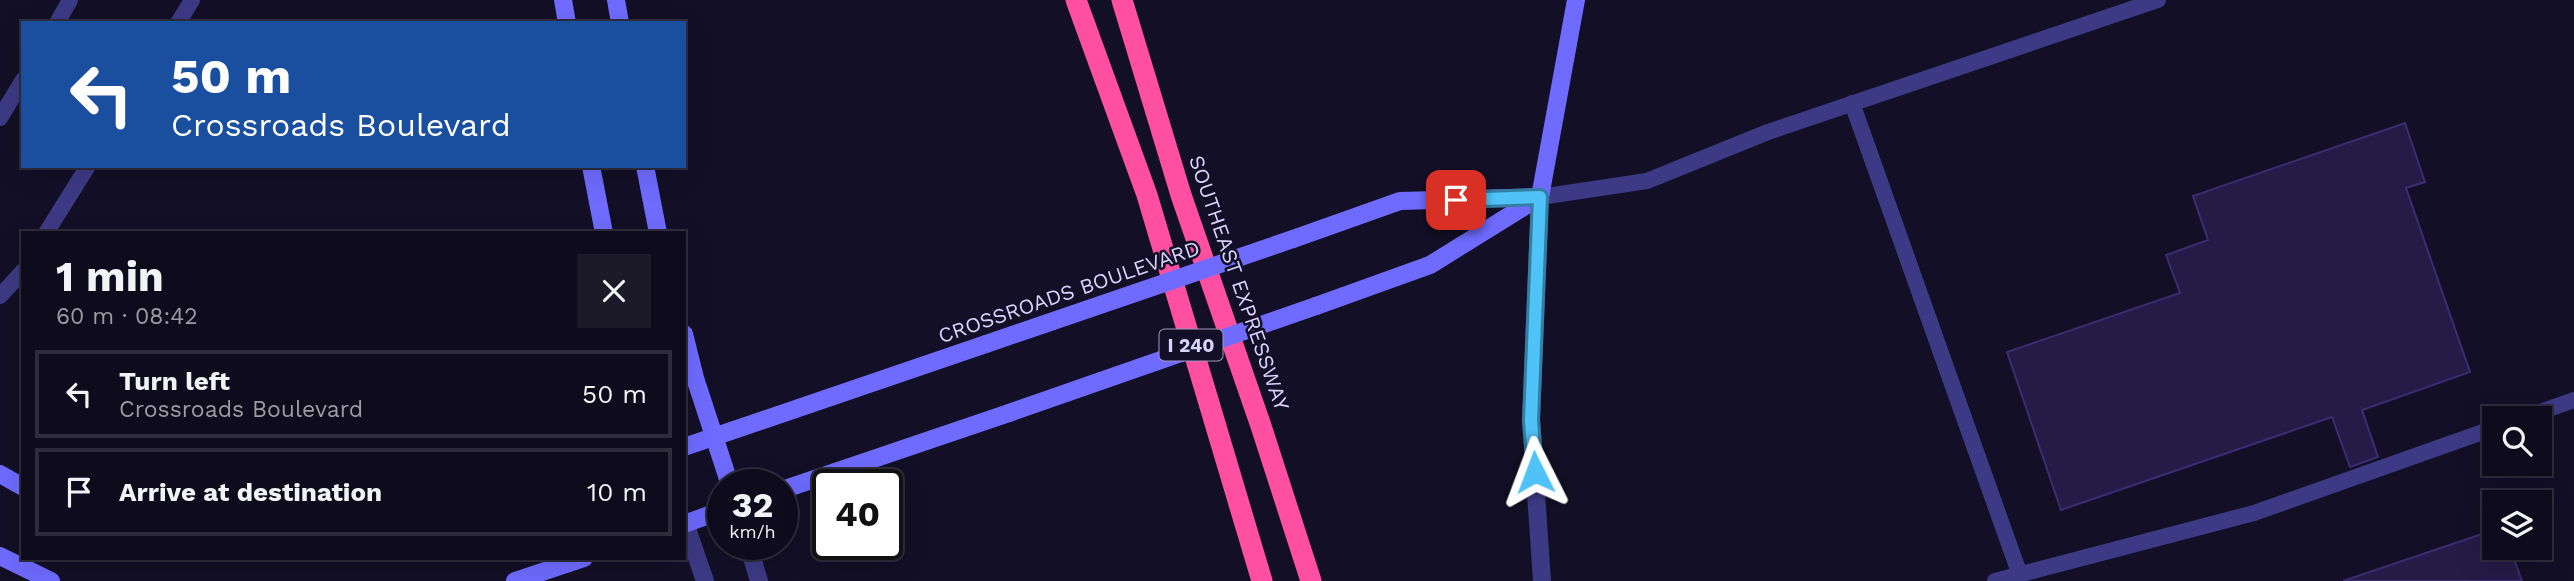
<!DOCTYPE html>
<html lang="en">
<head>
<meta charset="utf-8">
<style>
  body { margin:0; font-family:"Work Sans",sans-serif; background:#1c1929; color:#f1f3f6; height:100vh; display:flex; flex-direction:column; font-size:26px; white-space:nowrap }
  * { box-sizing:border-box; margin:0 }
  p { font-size:23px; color:#9b9ba3 }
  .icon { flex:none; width:38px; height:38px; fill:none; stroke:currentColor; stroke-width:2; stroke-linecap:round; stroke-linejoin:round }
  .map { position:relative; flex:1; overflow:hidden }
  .details { position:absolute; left:21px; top:231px; width:665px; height:329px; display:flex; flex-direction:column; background:#0e0b1c; border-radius:0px; box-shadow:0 7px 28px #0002,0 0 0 2px #2e2b3b }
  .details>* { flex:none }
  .top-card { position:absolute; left:21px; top:21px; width:665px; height:147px; border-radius:0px; box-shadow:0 7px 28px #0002,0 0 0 2px #2e2b3b; background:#1a4fa0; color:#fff; overflow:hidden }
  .tools { position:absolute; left:2482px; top:406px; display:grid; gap:14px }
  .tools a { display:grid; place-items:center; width:70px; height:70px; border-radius:0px; background:#0e0b1c; box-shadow:0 7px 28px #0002,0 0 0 2px #2e2b3b; font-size:35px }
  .speed { position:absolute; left:707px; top:469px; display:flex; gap:14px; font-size:35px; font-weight:700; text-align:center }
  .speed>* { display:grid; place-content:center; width:91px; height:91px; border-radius:50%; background:#0e0b1c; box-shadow:0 7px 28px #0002,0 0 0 2px #2e2b3b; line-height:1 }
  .speed small { font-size:18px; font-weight:400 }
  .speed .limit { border:4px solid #111; border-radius:10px; background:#fff; color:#111 }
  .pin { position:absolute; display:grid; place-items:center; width:60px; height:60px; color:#fff; margin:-30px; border-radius:14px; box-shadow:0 4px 10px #0006 }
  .me { position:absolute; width:77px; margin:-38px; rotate:357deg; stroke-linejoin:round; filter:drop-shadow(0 0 5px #0008) }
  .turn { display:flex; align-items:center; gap:24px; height:147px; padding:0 35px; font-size:32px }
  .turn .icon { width:91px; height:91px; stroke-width:2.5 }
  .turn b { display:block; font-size:49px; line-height:60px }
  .round { display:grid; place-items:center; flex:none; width:74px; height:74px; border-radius:0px; background:#1c1929 }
  .summary { display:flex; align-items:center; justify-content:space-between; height:119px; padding:0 35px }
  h1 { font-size:42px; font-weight:700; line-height:52px }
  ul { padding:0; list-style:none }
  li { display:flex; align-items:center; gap:21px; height:88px; margin:0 14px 10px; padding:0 21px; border:4px solid #2e2b3b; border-radius:0px }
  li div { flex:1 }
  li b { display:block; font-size:26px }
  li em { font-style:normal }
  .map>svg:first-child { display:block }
</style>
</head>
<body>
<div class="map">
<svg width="2574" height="581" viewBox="0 0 2574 581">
  <rect width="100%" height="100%" fill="#130f26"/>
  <g fill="#241b47" stroke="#3b2d73" stroke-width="2">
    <polygon points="2405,123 2425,182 2406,188 2470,372 2362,410 2378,457 2350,467 2332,417 2061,510 2007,352 2180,293 2166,255 2208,240 2193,196"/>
    <polygon points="2494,530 2494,548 2510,548 2522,581 2343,581"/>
  </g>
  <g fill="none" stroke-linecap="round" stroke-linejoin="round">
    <g stroke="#3d3a85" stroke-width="16">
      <polyline points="57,23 70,0"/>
      <polyline points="178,23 192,0"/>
      <polyline points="1852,103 2020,575"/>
      <polyline points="0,118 23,80"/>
      <polyline points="1540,197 1647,181 1768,132 2158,0"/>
      <polyline points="46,233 88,166"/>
      <polyline points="0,296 23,271"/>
      <polyline points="2523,418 2574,400"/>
      <polyline points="1995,581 2254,513 2494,428"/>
    </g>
    <g stroke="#3d3a85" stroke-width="18">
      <polyline points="1540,197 1531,420 1542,581"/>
      <polyline points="685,523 705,581"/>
      <polyline points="748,544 759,581"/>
    </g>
    <g stroke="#6f6bff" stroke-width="18">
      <polyline points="563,0 567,23"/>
      <polyline points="616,0 620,23"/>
      <polyline points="591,166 604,233"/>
      <polyline points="645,166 658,233"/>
      <polyline points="1540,197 1576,0"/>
      <polyline points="1293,239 1400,201 1540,197"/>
      <polyline points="1316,306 1430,265 1538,198"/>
      <polyline points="684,334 695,378 730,485"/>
      <polyline points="684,447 986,344"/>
      <polyline points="0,474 23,487"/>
      <polyline points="782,490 1009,413"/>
      <polyline points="684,524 723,510"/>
      <polyline points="0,556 51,581"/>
      <polyline points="515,581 584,558"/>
    </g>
    <g stroke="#ff4fa3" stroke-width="21">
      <polyline points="1076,0 1147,195 1262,581"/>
      <polyline points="1122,0 1181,195 1261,426 1311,581"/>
    </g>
    <g stroke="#6f6bff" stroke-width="18">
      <polyline points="986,344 1293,239"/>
      <polyline points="1009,413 1316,306"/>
    </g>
  </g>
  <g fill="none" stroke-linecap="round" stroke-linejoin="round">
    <defs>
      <polyline id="route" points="1456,200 1540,197 1531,420 1535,472"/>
    </defs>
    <use href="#route" stroke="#337fa1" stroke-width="18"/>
    <use href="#route" stroke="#4fc3f7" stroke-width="12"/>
  </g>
  <g text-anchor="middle" stroke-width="5" stroke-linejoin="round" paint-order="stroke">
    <rect fill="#130f26" stroke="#9e99be" stroke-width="2" x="1159.5" y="329.5" width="63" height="31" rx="5"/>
    <g font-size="19" font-weight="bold" fill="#d9d4ff">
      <text x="1191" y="352">I 240</text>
    </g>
    <g font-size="21" fill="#d9d4ff" stroke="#130f26">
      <text transform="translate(1239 283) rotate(71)" y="7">SOUTHEAST EXPRESSWAY</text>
      <text transform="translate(1069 292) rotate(-19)" y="7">CROSSROADS BOULEVARD</text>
    </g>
  </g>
</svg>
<div class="tools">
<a><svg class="icon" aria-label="search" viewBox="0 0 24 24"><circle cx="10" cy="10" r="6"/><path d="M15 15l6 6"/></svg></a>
<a><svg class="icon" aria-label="layers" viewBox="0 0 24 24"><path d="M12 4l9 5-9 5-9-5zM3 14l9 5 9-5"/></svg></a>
</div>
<div class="speed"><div>32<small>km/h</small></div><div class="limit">40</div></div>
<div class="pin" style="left:1456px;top:200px;background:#d93025"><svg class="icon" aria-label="arrive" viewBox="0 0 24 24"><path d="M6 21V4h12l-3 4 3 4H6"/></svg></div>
<svg class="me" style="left:1535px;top:472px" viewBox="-20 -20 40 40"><path d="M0-17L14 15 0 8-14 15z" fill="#4fc3f7" stroke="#fff" stroke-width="4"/></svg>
<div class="top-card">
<div class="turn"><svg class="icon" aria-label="left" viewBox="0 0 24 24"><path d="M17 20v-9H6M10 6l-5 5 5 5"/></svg><div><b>50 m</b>Crossroads Boulevard</div></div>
</div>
<section class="details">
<div class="summary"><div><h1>1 min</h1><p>60 m · 08:42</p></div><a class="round"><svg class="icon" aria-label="close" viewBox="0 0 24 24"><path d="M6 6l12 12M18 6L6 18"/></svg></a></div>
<ul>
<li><svg class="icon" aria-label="left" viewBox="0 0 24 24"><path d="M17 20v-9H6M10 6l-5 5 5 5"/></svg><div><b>Turn left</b><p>Crossroads Boulevard</p></div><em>50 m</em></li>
<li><svg class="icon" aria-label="arrive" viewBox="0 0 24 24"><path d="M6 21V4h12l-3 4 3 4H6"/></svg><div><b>Arrive at destination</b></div><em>10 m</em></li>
</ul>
</section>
</div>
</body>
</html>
